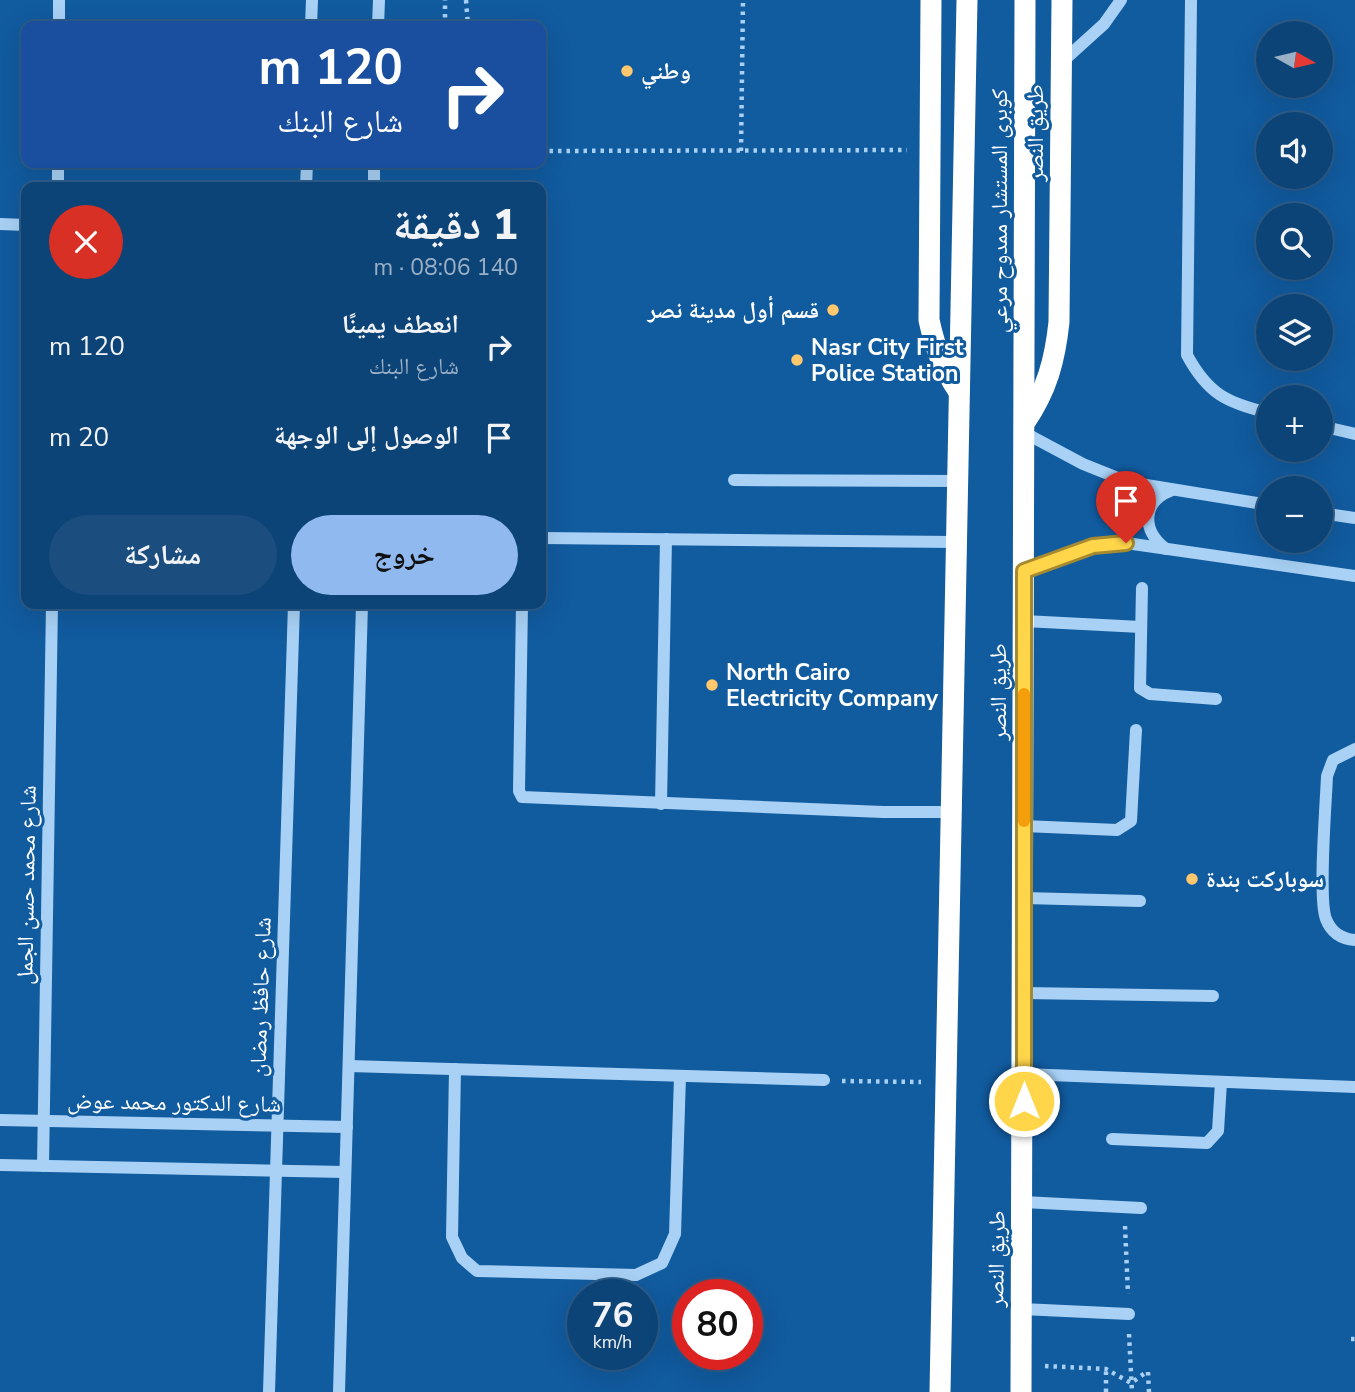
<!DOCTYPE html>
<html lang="ar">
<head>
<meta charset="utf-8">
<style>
  body { margin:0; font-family:"Nunito Sans","Noto Naskh Arabic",sans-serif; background:#1b4e7f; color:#f1f3f6; direction:rtl; height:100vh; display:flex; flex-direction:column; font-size:26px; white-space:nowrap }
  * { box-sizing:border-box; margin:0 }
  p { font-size:23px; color:#9ab0c6 }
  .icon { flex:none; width:38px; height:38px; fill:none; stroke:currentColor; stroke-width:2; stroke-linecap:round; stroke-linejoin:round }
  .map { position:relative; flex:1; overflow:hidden; direction:ltr }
  .side { position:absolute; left:21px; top:182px; width:525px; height:427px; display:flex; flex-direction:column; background:#0d4477; border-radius:14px; box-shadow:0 7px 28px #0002,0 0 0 2px #2d5c89; direction:rtl }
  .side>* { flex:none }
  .top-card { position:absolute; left:21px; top:21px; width:525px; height:147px; border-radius:14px; box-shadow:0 7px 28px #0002,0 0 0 2px #2d5c89; direction:rtl; background:#1a4fa0; color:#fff; overflow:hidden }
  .needle { width:46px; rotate:98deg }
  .buttons { position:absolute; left:1256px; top:21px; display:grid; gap:14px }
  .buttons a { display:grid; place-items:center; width:77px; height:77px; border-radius:50%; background:#0d4477; box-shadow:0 7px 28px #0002,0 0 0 2px #2d5c89; font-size:35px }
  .speed { position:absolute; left:567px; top:1279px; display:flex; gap:14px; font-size:35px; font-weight:700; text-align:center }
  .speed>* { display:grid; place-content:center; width:91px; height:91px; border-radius:50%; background:#0d4477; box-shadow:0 7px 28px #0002,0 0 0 2px #2d5c89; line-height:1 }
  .speed small { font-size:18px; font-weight:400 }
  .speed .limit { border:10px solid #d22; background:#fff; color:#111 }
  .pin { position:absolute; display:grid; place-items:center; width:60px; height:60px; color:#fff; margin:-72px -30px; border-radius:50% 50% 50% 0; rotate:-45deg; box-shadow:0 0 7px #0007 }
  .pin .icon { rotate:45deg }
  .me { position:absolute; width:77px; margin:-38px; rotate:0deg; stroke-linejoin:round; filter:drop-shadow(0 0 5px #0008) }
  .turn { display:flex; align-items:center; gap:24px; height:147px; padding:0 28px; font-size:32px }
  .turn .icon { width:91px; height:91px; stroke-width:2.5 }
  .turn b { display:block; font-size:49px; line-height:60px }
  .round { display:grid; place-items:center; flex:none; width:74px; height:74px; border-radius:37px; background:#1b4e7f }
  .summary { display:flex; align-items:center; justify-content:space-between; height:119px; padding:0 28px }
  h1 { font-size:42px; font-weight:800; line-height:52px }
  .cta { display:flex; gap:14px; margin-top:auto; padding:14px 28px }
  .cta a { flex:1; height:80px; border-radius:42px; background:#90b9f0; color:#111; font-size:28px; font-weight:800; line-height:80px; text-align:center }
  .cta a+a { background:#1b4e7f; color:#f1f3f6 }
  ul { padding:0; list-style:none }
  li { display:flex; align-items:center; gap:21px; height:91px; padding:0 28px }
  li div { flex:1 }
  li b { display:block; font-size:26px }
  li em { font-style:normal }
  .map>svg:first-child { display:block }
</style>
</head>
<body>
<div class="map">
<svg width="1355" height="1392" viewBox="0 0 1355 1392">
  <rect width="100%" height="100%" fill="#115b9f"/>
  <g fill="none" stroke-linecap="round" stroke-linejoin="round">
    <g stroke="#a8d1f5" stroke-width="4.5" stroke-dasharray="3.5 5" stroke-linecap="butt">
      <polyline points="466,0 468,26"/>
      <polyline points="445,26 445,0"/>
      <polyline points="541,151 907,150"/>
      <polyline points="741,151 743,0"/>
      <polyline points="842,1081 921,1082"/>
      <polyline points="1125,1226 1128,1294"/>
      <polyline points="1129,1334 1132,1392"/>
      <polyline points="1351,1339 1355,1339"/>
      <polyline points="1045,1366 1106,1369 1131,1383 1148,1371"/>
      <polyline points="1148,1372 1149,1392"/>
      <polyline points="1106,1392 1106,1369"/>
    </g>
    <g stroke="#a8d1f5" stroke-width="12">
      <path d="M 1191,0 L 1187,355 C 1208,394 1227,403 1269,413"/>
      <polyline points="59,26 59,0"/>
      <polyline points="311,26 312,0"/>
      <polyline points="378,26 379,0"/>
      <polyline points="1062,62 1104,24 1121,0"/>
      <polyline points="58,187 58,163"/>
      <polyline points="306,187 307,163"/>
      <polyline points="374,187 374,163"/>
      <polyline points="0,224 26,225"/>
      <polyline points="1321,426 1355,434"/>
      <polyline points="1025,433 1083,464 1128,482 1269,505"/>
      <polyline points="734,480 957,481"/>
      <polyline points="1321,513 1355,518"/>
      <polyline points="541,538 956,542"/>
      <path d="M 1166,549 C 1141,530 1142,501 1172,490"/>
      <polyline points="1024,571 1093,546 1126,543 1355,576"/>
      <polyline points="1142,588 1140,688 1150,694 1216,699"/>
      <polyline points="522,604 519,791 522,797 883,812 951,812"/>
      <polyline points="1024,621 1141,627"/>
      <path d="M 1355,749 L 1333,760 L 1327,776 C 1326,803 1318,899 1326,919 C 1331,932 1341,939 1355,940"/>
      <polyline points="661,804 666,539"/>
      <polyline points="1024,826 1117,830 1131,821 1136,730"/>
      <polyline points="1024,898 1140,901"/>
      <polyline points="1024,993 1213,996"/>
      <polyline points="349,1066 824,1080"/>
      <polyline points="455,1069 452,1237 462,1258 477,1271 636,1275 662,1263 675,1234 680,1076"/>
      <polyline points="1024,1074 1355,1087"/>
      <polyline points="0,1120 347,1127"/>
      <polyline points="1112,1139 1207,1143 1218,1131 1221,1082"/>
      <polyline points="0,1165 345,1172"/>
      <polyline points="43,1166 52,604"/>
      <polyline points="1023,1202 1141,1208"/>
      <polyline points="1022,1309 1129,1314"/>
      <polyline points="269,1392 294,604"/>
      <polyline points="339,1392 362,604"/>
    </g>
    <g stroke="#fff" stroke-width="21">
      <path d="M 931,0 L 929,320 C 935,348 943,369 959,392"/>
      <path d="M 1025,422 C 1047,390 1055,360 1059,322 L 1062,0"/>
      <polyline points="940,1392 967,0"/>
      <polyline points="1021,1392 1025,0"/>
    </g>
  </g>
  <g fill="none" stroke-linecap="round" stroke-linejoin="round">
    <defs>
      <polyline id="route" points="1024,1101 1024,571 1093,546 1126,543"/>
    </defs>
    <use href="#route" stroke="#a68a30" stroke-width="18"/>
    <use href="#route" stroke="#ffd54a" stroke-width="12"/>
    <polyline stroke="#f59e0b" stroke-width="12" points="1024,821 1024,694"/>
  </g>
  <g fill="#ffc86c" stroke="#115b9f" stroke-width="2.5">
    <circle cx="627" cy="71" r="7"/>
    <circle cx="833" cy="310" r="7"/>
    <circle cx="797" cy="360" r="7"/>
    <circle cx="712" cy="685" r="7"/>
    <circle cx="1192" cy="879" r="7"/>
  </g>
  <g text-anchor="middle" stroke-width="6" stroke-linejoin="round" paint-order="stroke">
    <g font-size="23" font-weight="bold" fill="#fff" stroke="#115b9f" text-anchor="start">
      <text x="641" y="79">وطني</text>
      <text x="819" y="318" text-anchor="end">قسم أول مدينة نصر</text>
      <text x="811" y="355">Nasr City First<tspan x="811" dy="26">Police Station</tspan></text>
      <text x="726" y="680">North Cairo<tspan x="726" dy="26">Electricity Company</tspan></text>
      <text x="1206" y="887">سوباركت بندة</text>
    </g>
    <g font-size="23" fill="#fff" stroke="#115b9f">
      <text transform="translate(1035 133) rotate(-90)" y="8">طريق النصر</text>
      <text transform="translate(999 211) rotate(-90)" y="8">كوبرى المستشار ممدوح مرعي</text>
      <text transform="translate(998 692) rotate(-90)" y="8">طريق النصر</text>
      <text transform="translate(26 885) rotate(-89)" y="8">شارع محمد حسن الجمل</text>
      <text transform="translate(260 997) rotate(-88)" y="8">شارع حافظ رمضان</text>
      <text transform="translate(174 1102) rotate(1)" y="8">شارع الدكتور محمد عوض</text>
      <text transform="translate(996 1259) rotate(-89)" y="8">طريق النصر</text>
    </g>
  </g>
</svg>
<div class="buttons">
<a><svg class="needle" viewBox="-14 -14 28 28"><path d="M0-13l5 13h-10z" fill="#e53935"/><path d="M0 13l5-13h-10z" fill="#9ab0c6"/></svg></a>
<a><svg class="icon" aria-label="sound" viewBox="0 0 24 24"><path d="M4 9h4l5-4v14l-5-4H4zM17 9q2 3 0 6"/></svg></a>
<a><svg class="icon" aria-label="search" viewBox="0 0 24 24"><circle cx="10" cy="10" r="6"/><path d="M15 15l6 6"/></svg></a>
<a><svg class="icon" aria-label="layers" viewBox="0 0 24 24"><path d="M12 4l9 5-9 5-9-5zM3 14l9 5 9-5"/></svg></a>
<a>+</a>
<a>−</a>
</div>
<div class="speed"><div>76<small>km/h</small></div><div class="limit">80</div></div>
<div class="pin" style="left:1126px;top:543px;background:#d93025"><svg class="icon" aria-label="arrive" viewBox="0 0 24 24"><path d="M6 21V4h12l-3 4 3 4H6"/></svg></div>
<svg class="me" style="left:1024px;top:1101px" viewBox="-20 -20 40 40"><circle r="17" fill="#ffd54a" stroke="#fff" stroke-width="3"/><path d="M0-11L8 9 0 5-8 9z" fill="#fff"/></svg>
<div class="top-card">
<div class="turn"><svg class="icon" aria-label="right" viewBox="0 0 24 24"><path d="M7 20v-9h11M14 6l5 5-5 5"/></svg><div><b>120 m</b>شارع البنك</div></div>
</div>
<section class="side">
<div class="summary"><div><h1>1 دقيقة</h1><p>140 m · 08:06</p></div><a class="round" style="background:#d93025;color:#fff"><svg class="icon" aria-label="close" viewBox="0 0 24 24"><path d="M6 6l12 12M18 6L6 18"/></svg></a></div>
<ul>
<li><svg class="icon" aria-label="right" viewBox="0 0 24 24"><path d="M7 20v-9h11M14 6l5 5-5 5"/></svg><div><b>انعطف يمينًا</b><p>شارع البنك</p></div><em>120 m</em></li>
<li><svg class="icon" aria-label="arrive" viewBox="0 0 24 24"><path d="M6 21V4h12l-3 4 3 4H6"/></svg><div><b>الوصول إلى الوجهة</b></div><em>20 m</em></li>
</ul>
<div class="cta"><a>خروج</a><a>مشاركة</a></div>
</section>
</div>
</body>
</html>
